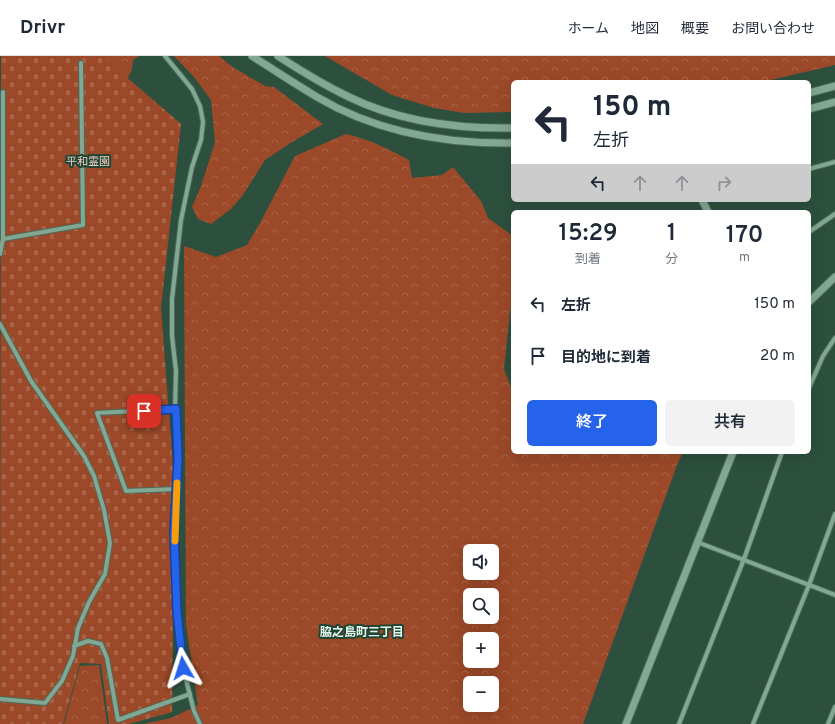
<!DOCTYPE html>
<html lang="ja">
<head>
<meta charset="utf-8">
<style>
  body { margin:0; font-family:Overpass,"Noto Sans JP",sans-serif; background:#f2f2f3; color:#1f2937; height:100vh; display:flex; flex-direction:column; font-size:15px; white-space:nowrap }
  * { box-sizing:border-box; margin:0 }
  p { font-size:13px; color:#747a83 }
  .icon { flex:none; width:22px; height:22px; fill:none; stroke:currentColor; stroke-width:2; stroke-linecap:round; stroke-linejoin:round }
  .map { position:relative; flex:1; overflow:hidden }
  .panel { position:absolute; left:511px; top:154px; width:300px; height:244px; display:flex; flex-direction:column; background:#fff; border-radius:6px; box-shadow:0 4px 16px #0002 }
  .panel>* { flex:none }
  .top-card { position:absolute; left:511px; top:24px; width:300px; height:122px; border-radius:6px; box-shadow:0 4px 16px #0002; background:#fff; color:#1f2937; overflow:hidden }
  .fabs { position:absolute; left:463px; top:488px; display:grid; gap:8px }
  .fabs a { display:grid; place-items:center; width:36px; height:36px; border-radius:6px; background:#fff; box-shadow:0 4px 16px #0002; font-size:20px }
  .pin { position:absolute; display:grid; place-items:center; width:34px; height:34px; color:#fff; margin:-17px; border-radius:8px; box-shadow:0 2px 6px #0006 }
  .me { position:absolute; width:44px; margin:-22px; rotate:354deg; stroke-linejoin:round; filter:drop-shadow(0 0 3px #0008) }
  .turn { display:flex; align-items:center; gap:14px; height:84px; padding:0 16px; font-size:18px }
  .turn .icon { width:52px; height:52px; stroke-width:2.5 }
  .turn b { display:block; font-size:28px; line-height:34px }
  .lanes { display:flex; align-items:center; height:38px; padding:0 16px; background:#0003; justify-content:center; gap:20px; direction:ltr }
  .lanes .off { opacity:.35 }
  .eta { display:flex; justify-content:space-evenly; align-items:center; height:68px; text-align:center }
  .eta b { font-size:24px; font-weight:600; line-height:28px }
  .cta { display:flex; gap:8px; margin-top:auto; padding:8px 16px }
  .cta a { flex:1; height:46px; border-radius:6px; background:#2563eb; color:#fff; font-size:16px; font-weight:600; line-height:46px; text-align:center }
  .cta a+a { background:#f2f2f3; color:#1f2937 }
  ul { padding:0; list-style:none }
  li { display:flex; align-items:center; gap:12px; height:52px; padding:0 16px }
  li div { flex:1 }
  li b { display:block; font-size:15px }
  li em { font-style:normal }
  header { display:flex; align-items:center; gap:24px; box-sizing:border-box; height:56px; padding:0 20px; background:#fff; border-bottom:1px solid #e0e1e3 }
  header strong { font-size:19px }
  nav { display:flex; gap:22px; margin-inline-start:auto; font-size:14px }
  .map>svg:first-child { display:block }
</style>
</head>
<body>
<header>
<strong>Drivr</strong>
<nav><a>ホーム</a><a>地図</a><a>概要</a><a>お問い合わせ</a></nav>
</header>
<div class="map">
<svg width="835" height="668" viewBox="0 0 835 668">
  <defs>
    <pattern id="forest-crowns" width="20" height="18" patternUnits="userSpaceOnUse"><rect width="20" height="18" fill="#9b4928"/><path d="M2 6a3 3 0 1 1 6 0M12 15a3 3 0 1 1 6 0" fill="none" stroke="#a96447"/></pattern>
    <pattern id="cemetery-stones" width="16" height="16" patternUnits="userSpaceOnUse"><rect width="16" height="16" fill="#9b4928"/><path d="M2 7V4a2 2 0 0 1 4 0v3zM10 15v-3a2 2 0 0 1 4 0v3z" fill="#a96447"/></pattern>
  </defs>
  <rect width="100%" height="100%" fill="#2d503e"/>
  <g fill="url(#forest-crowns)" fill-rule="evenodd">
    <polygon points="91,0 139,0 133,4 132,13 124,31"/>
    <polygon points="174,0 219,0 234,12 265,30 274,31 323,68 292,86 265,104 243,139 231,153 211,168 198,163 192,151 201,130 215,86 211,44 194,21"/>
    <polygon points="325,0 835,0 835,9 762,26 513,26 513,56 464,57 434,52 392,39"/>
    <path d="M 346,78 C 369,83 388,93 409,104 L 412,122 L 442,119 L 453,111 L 481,145 L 488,162 L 513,180 L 513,245 L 510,256 L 504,313 L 513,336 L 513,396 L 683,396 L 677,409 L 583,668 L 143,668 L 171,662 L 198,649 L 186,568 L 184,190 L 216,201 L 247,189 L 260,167 L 295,100 ZM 470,495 L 492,495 L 492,517 L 470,517 ZM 470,539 L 492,539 L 492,561 L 470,561 ZM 470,583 L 492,583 L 492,605 L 470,605 ZM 470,627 L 492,627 L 492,649 L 470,649 Z"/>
    <polygon points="99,609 107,668 64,668 80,610"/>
  </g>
  <polygon fill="url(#cemetery-stones)" points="1,0 102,0 181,68 161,252 174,424 172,656 129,668 109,668 101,608 80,607 63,668 0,668"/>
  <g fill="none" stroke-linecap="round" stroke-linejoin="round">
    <defs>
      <g id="minor">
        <polyline points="165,0 192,33 200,50 203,66 201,84 192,111 181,164 172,243 172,280 176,315 175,353 178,402 175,478 177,556 183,612 194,655 200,668"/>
        <polyline points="809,113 835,106"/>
        <polyline points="809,176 835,158"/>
        <polyline points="3,183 83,169 81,7"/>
        <polyline points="0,198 3,183 3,36"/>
        <polyline points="0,268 31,325 84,400 94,420 104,454 110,487 105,518 89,546 78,572 73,600 62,625 45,647 0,643"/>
        <polyline points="809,332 823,300 835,282"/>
        <polyline points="175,353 97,357 126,435 177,433"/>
        <polyline points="697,486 835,539"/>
        <polyline points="74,590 88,585 101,588 107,602 118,664 190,638"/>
        <polyline points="679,668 744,503 782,396"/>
        <polyline points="753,668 809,529 835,458"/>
        <polyline points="828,668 835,651"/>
      </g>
      <g id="tertiary">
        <path d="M 252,0 C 274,14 295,28 317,41 C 376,76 445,88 513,87"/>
        <path d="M 278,0 C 301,15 324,29 349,41 C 400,66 457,73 513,72"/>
        <polyline points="809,37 835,30"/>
        <polyline points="809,53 835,46"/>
        <polyline points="702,144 708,156"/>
        <polyline points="809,246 835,221"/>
        <polyline points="626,668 733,396"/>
      </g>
    </defs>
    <use href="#minor" stroke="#4d6b5c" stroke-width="6"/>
    <use href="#tertiary" stroke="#4d6b5c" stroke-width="9"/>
    <use href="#minor" stroke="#82a793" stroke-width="4"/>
    <use href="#tertiary" stroke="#82a793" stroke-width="7"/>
  </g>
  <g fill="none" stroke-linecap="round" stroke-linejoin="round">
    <defs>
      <polyline id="route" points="144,355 176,353 178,402 174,478 177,556 183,612"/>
    </defs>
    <use href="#route" stroke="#184099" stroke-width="10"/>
    <use href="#route" stroke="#2563eb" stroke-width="7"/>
    <polyline stroke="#f59e0b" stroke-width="7" points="175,485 177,427"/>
  </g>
  <g text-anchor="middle" stroke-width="4" stroke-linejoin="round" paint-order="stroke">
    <g font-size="11" fill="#ebcfc4" stroke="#224534">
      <text x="88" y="109">平和霊園</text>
    </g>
    <g font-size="12" font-weight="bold" fill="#e3f6eb" stroke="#224534">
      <text x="362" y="580">脇之島町三丁目</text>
    </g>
  </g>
</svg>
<div class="fabs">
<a><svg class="icon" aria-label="sound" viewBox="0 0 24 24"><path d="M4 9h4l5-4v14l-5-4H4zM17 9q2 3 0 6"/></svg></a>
<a><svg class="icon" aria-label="search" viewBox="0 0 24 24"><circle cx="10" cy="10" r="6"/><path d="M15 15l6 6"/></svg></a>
<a>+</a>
<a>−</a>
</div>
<div class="pin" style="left:144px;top:355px;background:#d93025"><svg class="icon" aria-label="arrive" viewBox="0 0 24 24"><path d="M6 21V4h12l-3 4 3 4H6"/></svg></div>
<svg class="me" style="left:183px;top:612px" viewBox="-20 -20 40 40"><path d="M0-17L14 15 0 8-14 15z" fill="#2563eb" stroke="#fff" stroke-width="4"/></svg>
<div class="top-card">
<div class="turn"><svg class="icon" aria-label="left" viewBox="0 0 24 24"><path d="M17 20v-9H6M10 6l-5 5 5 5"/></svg><div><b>150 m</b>左折</div></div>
<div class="lanes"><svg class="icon" aria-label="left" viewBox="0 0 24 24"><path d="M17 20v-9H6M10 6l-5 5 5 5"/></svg><svg class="icon off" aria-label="ahead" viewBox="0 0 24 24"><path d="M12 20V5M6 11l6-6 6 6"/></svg><svg class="icon off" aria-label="ahead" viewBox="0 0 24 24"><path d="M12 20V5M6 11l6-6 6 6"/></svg><svg class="icon off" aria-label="right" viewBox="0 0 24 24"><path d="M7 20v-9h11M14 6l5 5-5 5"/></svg></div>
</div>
<section class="panel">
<div class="eta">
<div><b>15:29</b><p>到着</p></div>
<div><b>1</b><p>分</p></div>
<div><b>170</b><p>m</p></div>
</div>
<ul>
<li><svg class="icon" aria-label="left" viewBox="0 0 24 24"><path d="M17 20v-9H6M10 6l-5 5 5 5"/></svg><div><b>左折</b></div><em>150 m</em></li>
<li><svg class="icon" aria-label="arrive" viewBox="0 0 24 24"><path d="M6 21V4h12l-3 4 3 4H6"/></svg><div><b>目的地に到着</b></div><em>20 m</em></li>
</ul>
<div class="cta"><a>終了</a><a>共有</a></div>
</section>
</div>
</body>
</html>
